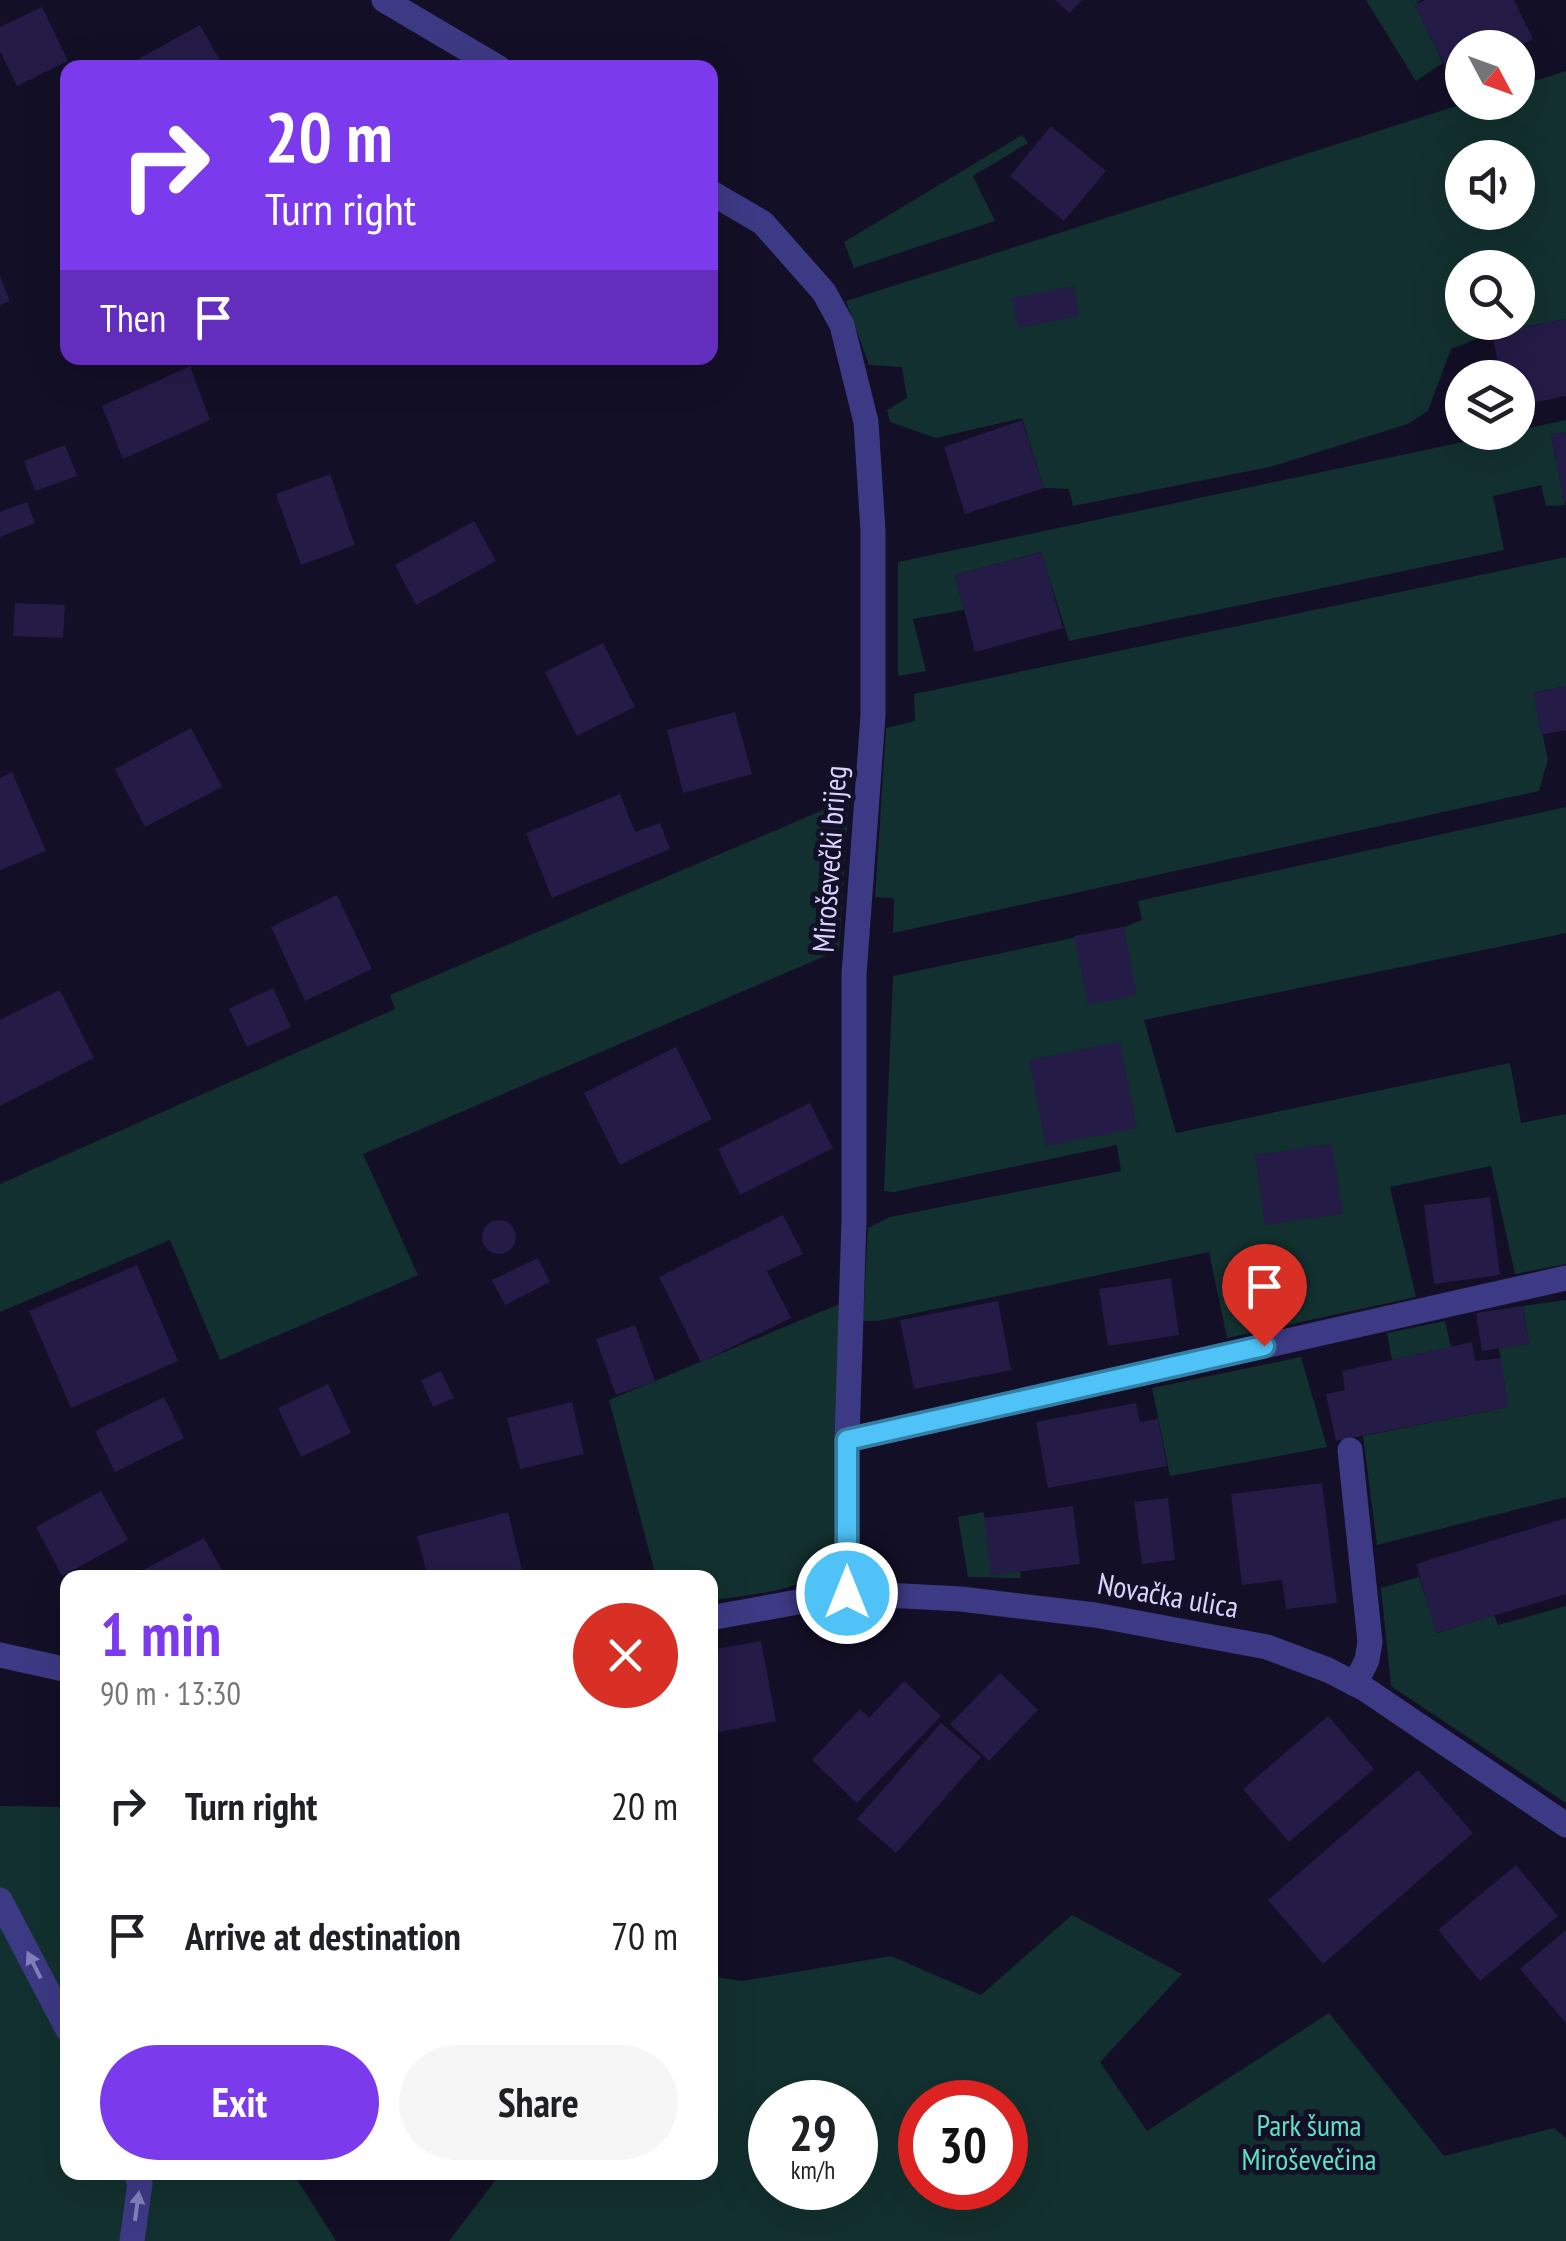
<!DOCTYPE html>
<html lang="en">
<head>
<meta charset="utf-8">
<style>
  body { margin:0; font-family:"PT Sans Narrow",sans-serif; background:#f6f6f6; color:#202124; height:100vh; display:flex; flex-direction:column; font-size:38px; white-space:nowrap }
  * { box-sizing:border-box; margin:0 }
  p { font-size:32px; color:#757577 }
  .icon { flex:none; width:55px; height:55px; fill:none; stroke:currentColor; stroke-width:2; stroke-linecap:round; stroke-linejoin:round }
  .map { position:relative; flex:1; overflow:hidden }
  .details { position:absolute; left:60px; top:1570px; width:658px; height:610px; display:flex; flex-direction:column; background:#fff; border-radius:20px; box-shadow:0 10px 40px #0002 }
  .details>* { flex:none }
  .guide { position:absolute; left:60px; top:60px; width:658px; height:305px; border-radius:20px; box-shadow:0 10px 40px #0002; background:#7c3aed; color:#fff; overflow:hidden }
  .needle { width:65px; rotate:131deg }
  .tools { position:absolute; left:1445px; top:30px; display:grid; gap:20px }
  .tools a { display:grid; place-items:center; width:90px; height:90px; border-radius:50%; background:#fff; box-shadow:0 10px 40px #0002; font-size:50px }
  .speed { position:absolute; left:748px; top:2080px; display:flex; gap:20px; font-size:50px; font-weight:700; text-align:center }
  .speed>* { display:grid; place-content:center; width:130px; height:130px; border-radius:50%; background:#fff; box-shadow:0 10px 40px #0002; line-height:1 }
  .speed small { font-size:25px; font-weight:400 }
  .speed .limit { border:15px solid #d22; background:#fff; color:#111 }
  .pin { position:absolute; display:grid; place-items:center; width:85px; height:85px; color:#fff; margin:-102px -42px; border-radius:50% 50% 50% 0; rotate:-45deg; box-shadow:0 0 10px #0007 }
  .pin .icon { rotate:45deg }
  .me { position:absolute; width:110px; margin:-55px; rotate:0deg; stroke-linejoin:round; filter:drop-shadow(0 0 8px #0008) }
  .turn { display:flex; align-items:center; gap:35px; height:210px; padding:0 40px; font-size:45px }
  .turn .icon { width:130px; height:130px; stroke-width:2.5 }
  .turn b { display:block; font-size:70px; line-height:85px }
  .then { display:flex; align-items:center; height:95px; padding:0 40px; background:#0003; gap:20px; font-size:38px }
  .round { display:grid; place-items:center; flex:none; width:105px; height:105px; border-radius:52px; background:#f6f6f6 }
  .overview { display:flex; align-items:center; justify-content:space-between; height:170px; padding:0 40px }
  h1 { font-size:60px; font-weight:700; line-height:75px; color:#7c3aed }
  .button { display:flex; gap:20px; margin-top:auto; padding:20px 40px }
  .button a { flex:1; height:115px; border-radius:60px; background:#7c3aed; color:#fff; font-size:40px; font-weight:700; line-height:115px; text-align:center }
  .button a+a { background:#f6f6f6; color:#202124 }
  ul { padding:0; list-style:none }
  li { display:flex; align-items:center; gap:30px; height:130px; padding:0 40px }
  li div { flex:1 }
  li b { display:block; font-size:38px }
  li em { font-style:normal }
  .map>svg:first-child { display:block }
</style>
</head>
<body>
<div class="map">
<svg width="1566" height="2241" viewBox="0 0 1566 2241">
  <rect width="100%" height="100%" fill="#130f26"/>
  <g fill="#12302f" fill-rule="evenodd">
    <polygon points="1366,0 1420,0 1415,6 1443,63 1416,81"/>
    <path d="M 1566,71 L 1566,319 L 1492,333 L 1451,349 L 1428,411 L 1408,424 L 1270,467 L 1073,506 L 1069,489 L 1044,488 L 1022,418 L 936,438 L 890,422 L 887,410 L 907,398 L 902,367 L 869,365 L 846,301 L 1466,103 L 1518,102 L 1518,86 ZM 1462,158 L 1518,158 L 1518,212 L 1462,212 ZM 1462,268 L 1518,268 L 1518,322 L 1462,322 Z"/>
    <polygon points="1022,135 1028,143 973,176 995,221 854,268 844,242"/>
    <polygon points="1566,420 1566,432 1551,435 1565,505 1546,506 1541,485 1493,496 1504,550 1069,641 1041,552 955,575 964,610 913,619 926,671 898,676 898,562"/>
    <polygon points="1566,557 1566,686 1533,693 1548,759 1539,791 893,933 894,898 875,897 886,728 915,721 914,694"/>
    <polygon points="849,799 839,950 363,1154 418,1275 220,1360 170,1240 0,1312 0,1184 395,1009 390,995"/>
    <polygon points="1566,807 1566,933 1144,1020 1176,1133 1510,1063 1521,1123 1566,1114 1566,1264 1515,1274 1491,1166 1390,1187 1416,1297 1227,1338 1209,1252 878,1321 863,1321 868,1228 890,1217 1121,1171 1117,1145 894,1192 884,1191 893,976 1124,927 1142,920 1138,901"/>
    <polygon points="1566,1300 1566,1497 1377,1545 1363,1436 1508,1407 1499,1348 1529,1344 1523,1306"/>
    <path d="M 842,1303 L 838,1552 C 812,1594 754,1593 710,1601 L 710,1578 L 656,1577 L 609,1400 Z"/>
    <polygon points="1445,1321 1451,1347 1392,1360 1387,1333"/>
    <polygon points="1301,1357 1327,1447 1170,1476 1152,1388"/>
    <polygon points="983,1512 991,1537 1017,1552 1021,1578 968,1577 958,1517"/>
    <polygon points="1419,1577 1437,1633 1494,1615 1498,1625 1566,1606 1566,1803 1391,1686 1381,1588"/>
    <polygon points="0,1806 67,1807 68,2172 293,2173 336,2241 0,2241"/>
    <path d="M 1072,1915 L 1182,1974 L 1100,2062 L 1147,2131 L 1329,2013 L 1444,2156 L 1554,2128 L 1566,2138 L 1566,2241 L 449,2241 L 501,2173 L 710,2172 L 710,1976 L 742,1981 L 891,1956 L 981,1995 ZM 770,2102 L 855,2102 L 855,2188 L 770,2188 ZM 920,2102 L 1005,2102 L 1005,2188 L 920,2188 Z"/>
  </g>
  <g fill="#241b47">
    <polygon points="1055,0 1082,0 1069,13"/>
    <polygon points="1425,0 1514,0 1533,39 1516,48 1462,48 1462,75 1452,80 1414,5"/>
    <polygon points="42,7 68,61 17,86 0,51 0,27"/>
    <polygon points="200,25 224,68 122,68"/>
    <polygon points="1051,126 1106,171 1064,221 1010,176"/>
    <polygon points="0,276 10,301 0,305"/>
    <polygon points="1074,286 1079,316 1018,328 1012,298"/>
    <polygon points="1566,319 1566,396 1518,406 1518,378 1501,378 1492,333"/>
    <polygon points="190,366 210,420 123,459 102,406"/>
    <polygon points="1022,420 1044,488 965,514 944,447"/>
    <polygon points="1566,432 1566,502 1564,502 1551,435"/>
    <polygon points="65,445 77,476 35,491 24,461"/>
    <polygon points="330,474 355,545 301,565 276,494"/>
    <polygon points="27,502 35,523 0,537 0,512"/>
    <polygon points="474,521 496,561 416,605 395,565"/>
    <polygon points="1042,552 1063,628 975,652 955,575"/>
    <polygon points="15,603 65,605 63,638 13,636"/>
    <polygon points="603,643 635,707 577,736 545,672"/>
    <polygon points="1566,686 1566,730 1541,735 1533,693"/>
    <polygon points="735,712 752,774 683,793 667,730"/>
    <polygon points="191,728 222,787 145,827 115,769"/>
    <polygon points="12,772 46,851 0,870 0,778"/>
    <polygon points="620,794 635,832 660,823 670,849 552,898 526,833"/>
    <polygon points="337,895 372,969 305,1001 271,927"/>
    <polygon points="1124,927 1137,995 1088,1005 1074,936"/>
    <polygon points="273,988 291,1027 247,1047 229,1009"/>
    <polygon points="60,990 94,1058 0,1106 0,1020"/>
    <polygon points="1120,1042 1137,1128 1046,1146 1029,1060"/>
    <polygon points="676,1047 712,1119 620,1165 584,1093"/>
    <polygon points="810,1103 833,1148 740,1195 718,1149"/>
    <polygon points="1332,1144 1343,1214 1265,1225 1255,1155"/>
    <polygon points="1490,1197 1500,1275 1434,1284 1424,1205"/>
    <polygon points="783,1215 803,1254 767,1271 791,1318 701,1362 659,1277"/>
    <circle cx="499" cy="1237" r="17"/>
    <polygon points="538,1258 550,1282 505,1305 492,1280"/>
    <polygon points="137,1265 178,1361 71,1408 29,1311"/>
    <polygon points="1171,1278 1179,1335 1108,1346 1099,1289"/>
    <polygon points="998,1301 1011,1370 914,1389 900,1320"/>
    <polygon points="1523,1306 1529,1344 1482,1351 1476,1313"/>
    <polygon points="635,1325 655,1381 616,1395 596,1339"/>
    <polygon points="1472,1342 1475,1361 1501,1358 1508,1407 1336,1441 1326,1394 1345,1390 1342,1371"/>
    <polygon points="441,1371 454,1398 433,1407 421,1380"/>
    <polygon points="328,1384 351,1433 301,1457 278,1408"/>
    <polygon points="164,1397 184,1438 115,1472 95,1431"/>
    <polygon points="572,1402 584,1454 520,1469 507,1418"/>
    <polygon points="1136,1403 1140,1422 1158,1419 1167,1466 1048,1488 1036,1422"/>
    <polygon points="1322,1483 1337,1603 1286,1609 1282,1580 1242,1585 1231,1494"/>
    <polygon points="101,1491 128,1540 62,1576 36,1527"/>
    <polygon points="1168,1498 1175,1560 1142,1564 1134,1502"/>
    <polygon points="1073,1506 1080,1564 991,1575 984,1518"/>
    <polygon points="508,1512 524,1578 428,1578 417,1536"/>
    <polygon points="1566,1518 1566,1594 1436,1633 1416,1564"/>
    <polygon points="204,1538 226,1578 137,1578 135,1574"/>
    <polygon points="761,1641 776,1721 710,1734 710,1650"/>
    <polygon points="1000,1673 1038,1710 989,1761 950,1724"/>
    <polygon points="904,1681 941,1716 857,1803 812,1760 860,1709 869,1718"/>
    <polygon points="1328,1716 1374,1769 1289,1842 1243,1789"/>
    <polygon points="941,1723 981,1757 896,1853 857,1819"/>
    <polygon points="1418,1770 1473,1833 1323,1964 1268,1900"/>
    <polygon points="1516,1865 1558,1916 1480,1981 1438,1930"/>
    <polygon points="1566,1930 1566,2023 1520,1969"/>
  </g>
  <g fill="none" stroke-linecap="round" stroke-linejoin="round">
    <g stroke="#3d3a85" stroke-width="25">
      <polyline points="384,0 499,68"/>
      <polyline points="710,192 763,223 824,292 842,325 866,422 873,531 873,715 854,975 854,1220 847,1440 847,1593"/>
      <polyline points="847,1440 1566,1278"/>
      <polyline points="1350,1450 1370,1642 1367,1660 1355,1684"/>
      <polyline points="710,1618 847,1593 961,1599 1095,1615 1267,1647 1328,1670 1365,1689 1566,1825"/>
      <polyline points="0,1655 68,1670"/>
      <polyline points="0,1900 68,2030"/>
      <polyline points="132,2241 140,2183 135,2172"/>
    </g>
  </g>
  <defs><path id="oneway-solid" d="M-6-.8H1V-3.2L6.5 0L1 3.2V.8H-6Z" transform="scale(2.5)"/></defs>
  <g fill="#837fbc">
    <use href="#oneway-solid" transform="translate(34 1965) rotate(-117)"/>
    <use href="#oneway-solid" transform="translate(137 2206) rotate(-82)"/>
  </g>
  <g fill="none" stroke-linecap="round" stroke-linejoin="round">
    <defs>
      <polyline id="route" points="847,1593 847,1440 1264,1346"/>
    </defs>
    <use href="#route" stroke="#337fa1" stroke-width="25"/>
    <use href="#route" stroke="#4fc3f7" stroke-width="18"/>
  </g>
  <g text-anchor="middle" stroke-width="10" stroke-linejoin="round" paint-order="stroke">
    <g font-size="30" fill="#d9d4ff" stroke="#130f26">
      <text transform="translate(830 859) rotate(-86)" y="10">Miroševečki brijeg</text>
      <text transform="translate(1168 1596) rotate(10)" y="10">Novačka ulica</text>
    </g>
    <g font-size="30" fill="#5fe0c0" stroke="#130f26">
      <text x="1309" y="2136">Park šuma<tspan x="1309" dy="34">Miroševečina</tspan></text>
    </g>
  </g>
</svg>
<div class="tools">
<a><svg class="needle" viewBox="-14 -14 28 28"><path d="M0-13l5 13h-10z" fill="#e53935"/><path d="M0 13l5-13h-10z" fill="#757577"/></svg></a>
<a><svg class="icon" aria-label="sound" viewBox="0 0 24 24"><path d="M4 9h4l5-4v14l-5-4H4zM17 9q2 3 0 6"/></svg></a>
<a><svg class="icon" aria-label="search" viewBox="0 0 24 24"><circle cx="10" cy="10" r="6"/><path d="M15 15l6 6"/></svg></a>
<a><svg class="icon" aria-label="layers" viewBox="0 0 24 24"><path d="M12 4l9 5-9 5-9-5zM3 14l9 5 9-5"/></svg></a>
</div>
<div class="speed"><div>29<small>km/h</small></div><div class="limit">30</div></div>
<div class="pin" style="left:1264px;top:1346px;background:#d93025"><svg class="icon" aria-label="arrive" viewBox="0 0 24 24"><path d="M6 21V4h12l-3 4 3 4H6"/></svg></div>
<svg class="me" style="left:847px;top:1593px" viewBox="-20 -20 40 40"><circle r="17" fill="#4fc3f7" stroke="#fff" stroke-width="3"/><path d="M0-11L8 9 0 5-8 9z" fill="#fff"/></svg>
<div class="guide">
<div class="turn"><svg class="icon" aria-label="right" viewBox="0 0 24 24"><path d="M7 20v-9h11M14 6l5 5-5 5"/></svg><div><b>20 m</b>Turn right</div></div>
<div class="then">Then<svg class="icon" aria-label="arrive" viewBox="0 0 24 24"><path d="M6 21V4h12l-3 4 3 4H6"/></svg></div>
</div>
<section class="details">
<div class="overview"><div><h1>1 min</h1><p>90 m · 13:30</p></div><a class="round" style="background:#d93025;color:#fff"><svg class="icon" aria-label="close" viewBox="0 0 24 24"><path d="M6 6l12 12M18 6L6 18"/></svg></a></div>
<ul>
<li><svg class="icon" aria-label="right" viewBox="0 0 24 24"><path d="M7 20v-9h11M14 6l5 5-5 5"/></svg><div><b>Turn right</b></div><em>20 m</em></li>
<li><svg class="icon" aria-label="arrive" viewBox="0 0 24 24"><path d="M6 21V4h12l-3 4 3 4H6"/></svg><div><b>Arrive at destination</b></div><em>70 m</em></li>
</ul>
<div class="button"><a>Exit</a><a>Share</a></div>
</section>
</div>
</body>
</html>
